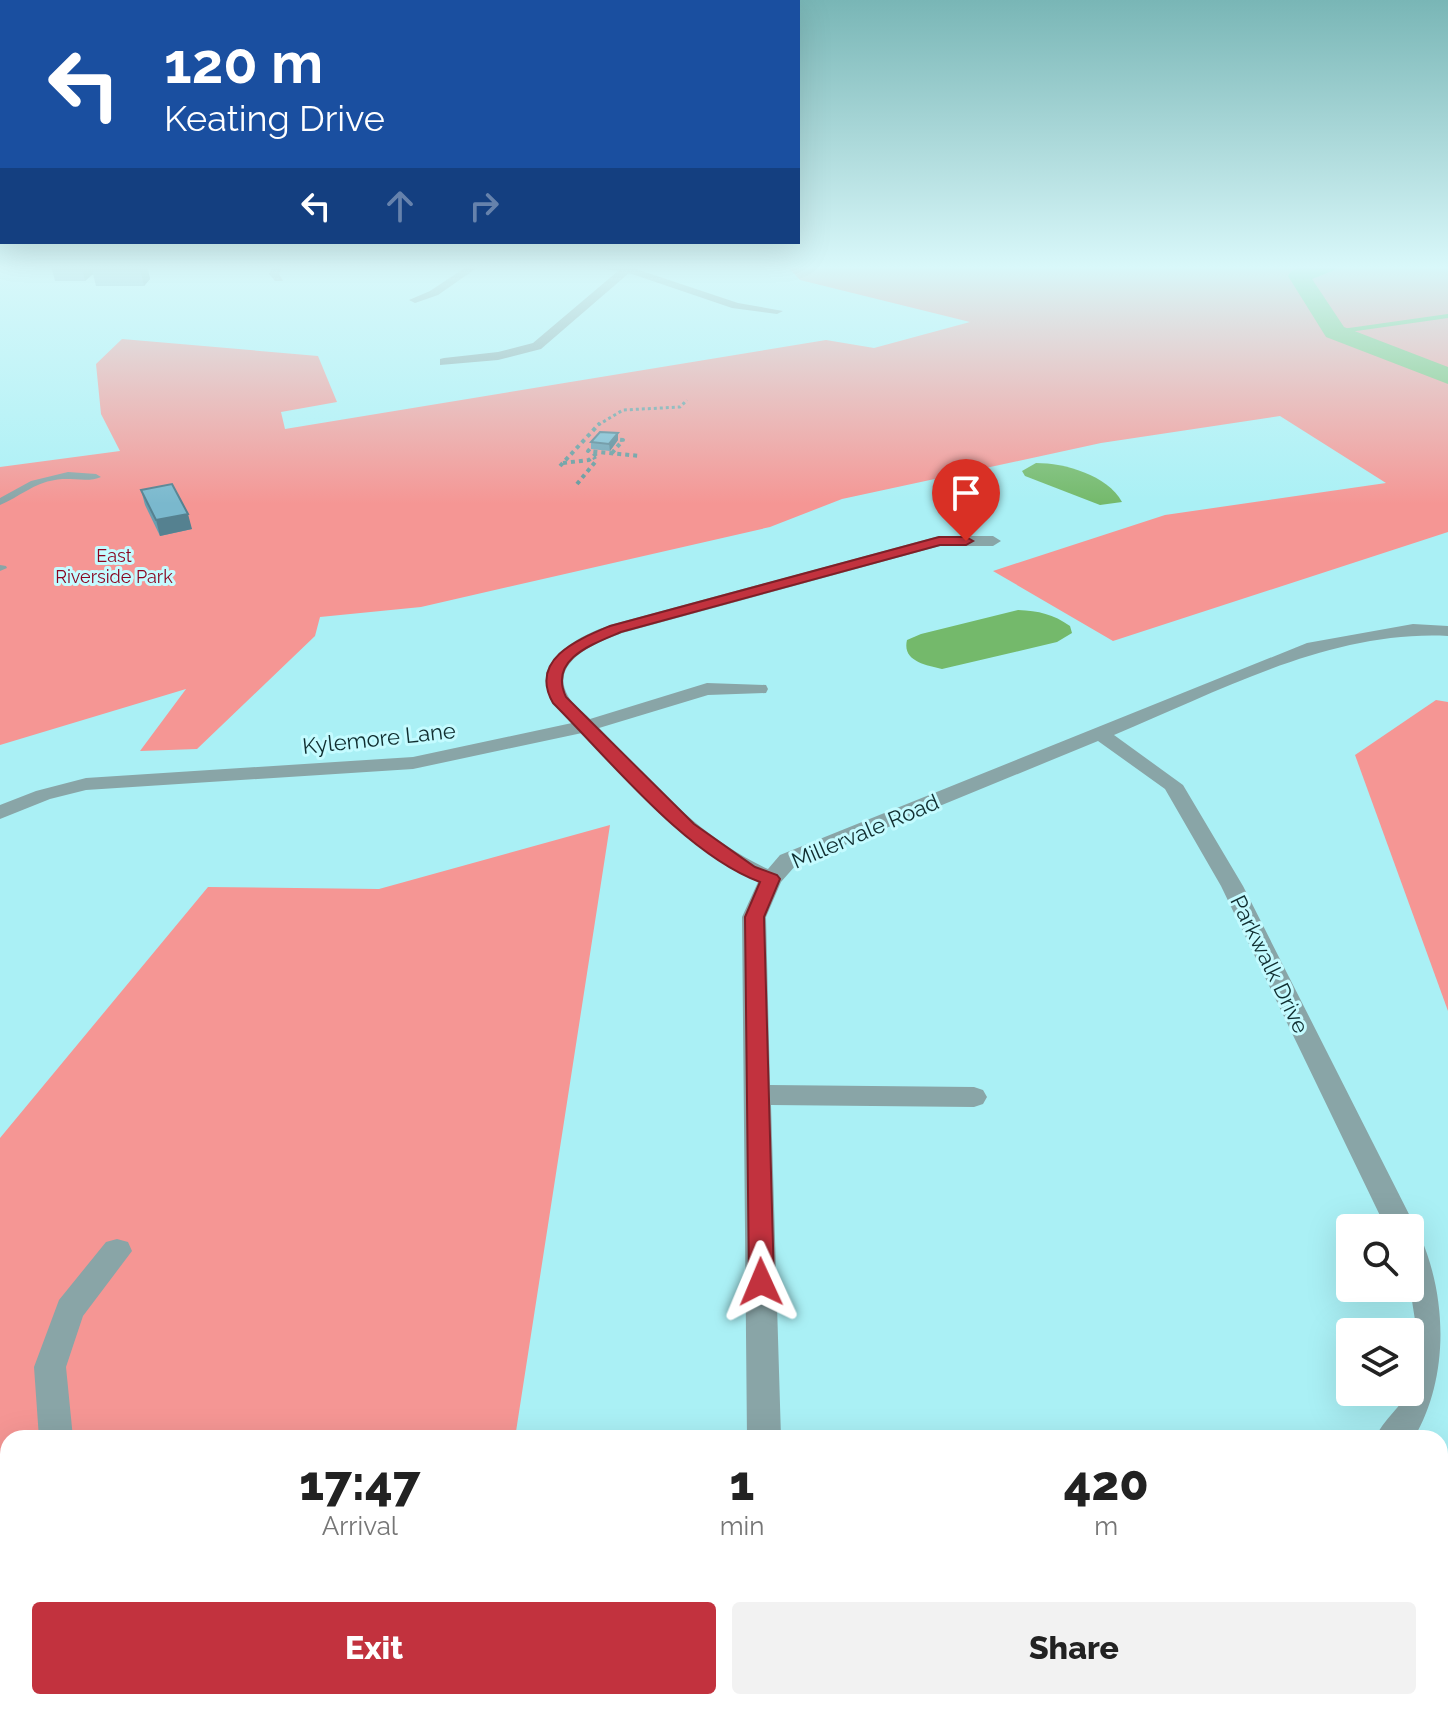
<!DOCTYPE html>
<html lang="en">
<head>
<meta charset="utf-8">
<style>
  body { margin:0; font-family:Raleway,sans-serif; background:#f2f2f2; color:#222; height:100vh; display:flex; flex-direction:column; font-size:30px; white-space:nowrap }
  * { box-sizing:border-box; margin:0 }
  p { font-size:26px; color:#767676 }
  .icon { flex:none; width:44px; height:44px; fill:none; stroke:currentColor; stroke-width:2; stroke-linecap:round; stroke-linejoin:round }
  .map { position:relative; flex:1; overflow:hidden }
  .sheet { position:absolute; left:0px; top:1430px; width:1448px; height:280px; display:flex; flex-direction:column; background:#fff; border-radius:24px 24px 0 0; box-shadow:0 8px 32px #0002 }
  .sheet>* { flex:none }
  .top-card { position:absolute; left:0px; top:0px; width:800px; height:244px; box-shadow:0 8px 32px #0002; background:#1a4fa0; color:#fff; overflow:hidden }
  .tools { position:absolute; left:1336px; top:1214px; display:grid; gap:16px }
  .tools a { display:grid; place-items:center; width:88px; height:88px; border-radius:8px; background:#fff; box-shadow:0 8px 32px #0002; font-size:40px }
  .pin { position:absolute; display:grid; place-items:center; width:68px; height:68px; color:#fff; margin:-82px -34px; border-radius:50% 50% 50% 0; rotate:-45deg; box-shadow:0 0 8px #0007 }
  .pin .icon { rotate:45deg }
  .me { position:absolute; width:88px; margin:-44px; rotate:359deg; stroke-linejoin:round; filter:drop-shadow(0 0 6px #0008) }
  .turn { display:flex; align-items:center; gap:28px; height:168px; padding:0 32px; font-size:36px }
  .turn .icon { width:104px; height:104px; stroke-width:2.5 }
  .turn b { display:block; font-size:56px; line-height:68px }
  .lanes { display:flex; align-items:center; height:76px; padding:0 32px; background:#0003; justify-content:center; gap:40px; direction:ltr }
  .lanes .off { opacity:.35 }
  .eta { display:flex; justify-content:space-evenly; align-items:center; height:136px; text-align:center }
  .eta b { font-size:48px; font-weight:800; line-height:56px }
  .action { display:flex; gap:16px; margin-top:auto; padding:16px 32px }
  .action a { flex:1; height:92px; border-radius:8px; background:#c2323e; color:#fff; font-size:32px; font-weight:800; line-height:92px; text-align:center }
  .action a+a { background:#f2f2f2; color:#222 }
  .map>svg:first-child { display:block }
</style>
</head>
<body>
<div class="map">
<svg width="1448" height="1710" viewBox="0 0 1448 1710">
  <rect width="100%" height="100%" fill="#aaf0f5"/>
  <g fill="#f59694">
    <polygon points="786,265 1448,265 1448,532 1113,641 993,571 1165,515 1386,483 1280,416 1101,443 842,499 770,527 421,607 320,617 315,636 197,749 140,751 186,689 0,745 0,467 120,451 101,414 96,364 122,339 318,356 337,402 281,412 285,429 826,340 874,348 970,322 800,280"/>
    <polygon points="1436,700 1448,702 1448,1011 1355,755"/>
    <polygon points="610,825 515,1438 8,1438 8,1563 0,1561 0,1138 208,887 379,889"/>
    <polygon points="8,1581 8,1702 533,1702 534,1710 0,1710 0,1596"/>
  </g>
  <g fill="#74b96b">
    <path d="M 1036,463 C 1065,463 1107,475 1122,502 L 1100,505 L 1025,476 L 1022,471 Z"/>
    <path d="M 1018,610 C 1039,611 1053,614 1070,626 L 1072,633 L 1057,642 L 942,669 C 925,665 902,661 907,640 L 921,634 Z"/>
  </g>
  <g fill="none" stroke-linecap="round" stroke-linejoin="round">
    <polyline stroke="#74b96b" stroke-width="4" points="1335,332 1448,316"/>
    <polygon fill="#74b96b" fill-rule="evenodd" points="1307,265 1338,265 1335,270 1312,279 1344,327 1448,367 1448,384 1326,337 1288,276 1291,271"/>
    <polyline stroke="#63969a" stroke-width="3" stroke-dasharray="3 3" stroke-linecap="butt" points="598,425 623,410 680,407 687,400"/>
    <g stroke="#63969a" stroke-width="4" stroke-dasharray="4 4" stroke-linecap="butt">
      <polyline points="595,443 588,451 640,456"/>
      <polyline points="612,453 623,440 614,439"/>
      <polyline points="563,463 589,460 598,452"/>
      <polyline points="560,466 600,423"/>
      <polyline points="577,484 596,461 594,457"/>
    </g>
    <g fill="#89a5a7" fill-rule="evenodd">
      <path d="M 68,472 L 96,474 L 101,477 C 89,483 69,477 55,480 C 34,483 19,497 0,505 L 0,498 L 31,481 Z"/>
      <polygon points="0,565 6,566 7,568 0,571"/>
    </g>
    <g fill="#89a5a7" fill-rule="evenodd">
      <polygon points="273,265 283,265 279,274 283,281 275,281 269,274"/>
      <polygon points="469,265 481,265 438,295 415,303 409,300 430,291"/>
      <polygon points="578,265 627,266 738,303 783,311 777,314 732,308 629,273 541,349 498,360 440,365 440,359 444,358 498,352 533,343 618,271"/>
      <path d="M 939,536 L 993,536 L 1001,541 L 993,546 L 940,546 L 622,633 C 598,642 548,661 568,696 C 572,704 583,712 590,719 L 707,683 L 766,685 L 768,689 L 766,693 L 708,695 L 599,728 C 650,781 700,838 768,869 L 780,855 L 1307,643 L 1413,624 L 1448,626 L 1448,636 C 1331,630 1220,691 1114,735 L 1183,785 L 1243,886 L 1416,1228 L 1412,1235 L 1421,1238 C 1448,1302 1448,1380 1414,1438 L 1375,1438 C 1383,1420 1403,1405 1410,1389 C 1426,1353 1413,1320 1410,1284 C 1409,1266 1410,1247 1410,1228 L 1386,1228 L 1221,886 L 1165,789 L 1098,741 L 796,865 L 781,882 L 766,917 L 770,1085 L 974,1087 L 983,1090 L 987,1097 L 983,1104 L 974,1107 L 771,1105 L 781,1438 L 747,1438 L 742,917 L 758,882 C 686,849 635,790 582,733 L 413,769 L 86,790 L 50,799 L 0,819 L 0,805 L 36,791 L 86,778 L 413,757 L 572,723 L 550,699 L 546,673 C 559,646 583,635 610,625 Z"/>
      <polygon points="117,1239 128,1242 132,1251 83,1316 66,1367 73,1438 39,1438 34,1367 59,1300 106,1242"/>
      <polygon points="8,1650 8,1702 14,1702 0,1709 0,1653"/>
      <polygon points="922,1702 960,1702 963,1710 925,1710"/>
    </g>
  </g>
  <g fill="#699eb0">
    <polygon points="51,265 147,265 150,279 144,286 96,286 93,274 85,281 55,281"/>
    <polygon points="618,433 618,440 610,451 591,449 591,442"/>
    <polygon points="141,490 192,529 160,536 145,505"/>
  </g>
  <g fill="#558190">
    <polygon points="81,265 91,265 93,274 85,281"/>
    <polygon points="139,265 147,265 150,279 144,286"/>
    <polygon points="618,433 618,440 610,451 609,444"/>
    <polygon points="188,514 192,529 160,536 156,520"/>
  </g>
  <g fill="#7ab8cd" stroke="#558190" stroke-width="2">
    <polygon points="600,432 618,433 609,444 591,442"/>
    <polygon points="172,484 188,514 156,520 141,490"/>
  </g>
  <linearGradient id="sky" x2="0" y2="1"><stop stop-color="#79b6b6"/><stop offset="0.53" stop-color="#d9f8fa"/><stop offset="1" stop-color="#d9f8fa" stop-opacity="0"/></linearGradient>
  <rect width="1448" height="504" fill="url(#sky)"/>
  <path fill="#c2323e" stroke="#7e2028" stroke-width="2" d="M 939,537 L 966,537 L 973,541 L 966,545 L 940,545 L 621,632 C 593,644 548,659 566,697 L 694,824 L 755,867 L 777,875 L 780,879 L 764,917 L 774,1282 L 770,1289 L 761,1293 L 752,1289 L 749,1282 L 745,917 L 760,882 C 686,855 609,759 553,703 C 528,659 579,639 610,626 Z"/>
  <g text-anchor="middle" stroke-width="6" stroke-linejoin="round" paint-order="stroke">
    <g font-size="18" fill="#8a031e" stroke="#c4fbff">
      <text x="114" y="562">East<tspan x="114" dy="21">Riverside Park</tspan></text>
    </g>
    <g font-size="22" fill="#102e30" stroke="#c4fbff">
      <text transform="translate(379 738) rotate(-6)" y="8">Kylemore Lane</text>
      <text transform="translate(865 831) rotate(-23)" y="8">Millervale Road</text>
      <text transform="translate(1270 964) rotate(64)" y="8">Parkwalk Drive</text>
    </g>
  </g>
</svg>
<div class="tools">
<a><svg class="icon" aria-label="search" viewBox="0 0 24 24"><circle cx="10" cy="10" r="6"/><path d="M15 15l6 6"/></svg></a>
<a><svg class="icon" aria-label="layers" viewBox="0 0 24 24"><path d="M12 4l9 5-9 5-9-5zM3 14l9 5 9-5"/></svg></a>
</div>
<div class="pin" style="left:966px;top:541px;background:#d93025"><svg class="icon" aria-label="arrive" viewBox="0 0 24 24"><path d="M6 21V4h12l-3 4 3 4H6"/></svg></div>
<svg class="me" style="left:761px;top:1282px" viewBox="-20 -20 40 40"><path d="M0-17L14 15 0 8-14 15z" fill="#c2323e" stroke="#fff" stroke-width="4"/></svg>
<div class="top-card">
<div class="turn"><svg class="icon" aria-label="left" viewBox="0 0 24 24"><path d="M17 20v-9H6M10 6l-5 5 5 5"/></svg><div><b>120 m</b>Keating Drive</div></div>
<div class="lanes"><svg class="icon" aria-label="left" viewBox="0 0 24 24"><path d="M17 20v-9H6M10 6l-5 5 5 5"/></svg><svg class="icon off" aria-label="ahead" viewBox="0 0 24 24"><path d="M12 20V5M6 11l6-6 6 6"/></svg><svg class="icon off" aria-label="right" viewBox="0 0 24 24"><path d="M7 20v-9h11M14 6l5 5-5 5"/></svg></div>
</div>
<section class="sheet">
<div class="eta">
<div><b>17:47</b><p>Arrival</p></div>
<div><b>1</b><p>min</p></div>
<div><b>420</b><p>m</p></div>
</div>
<div class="action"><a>Exit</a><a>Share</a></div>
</section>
</div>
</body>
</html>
